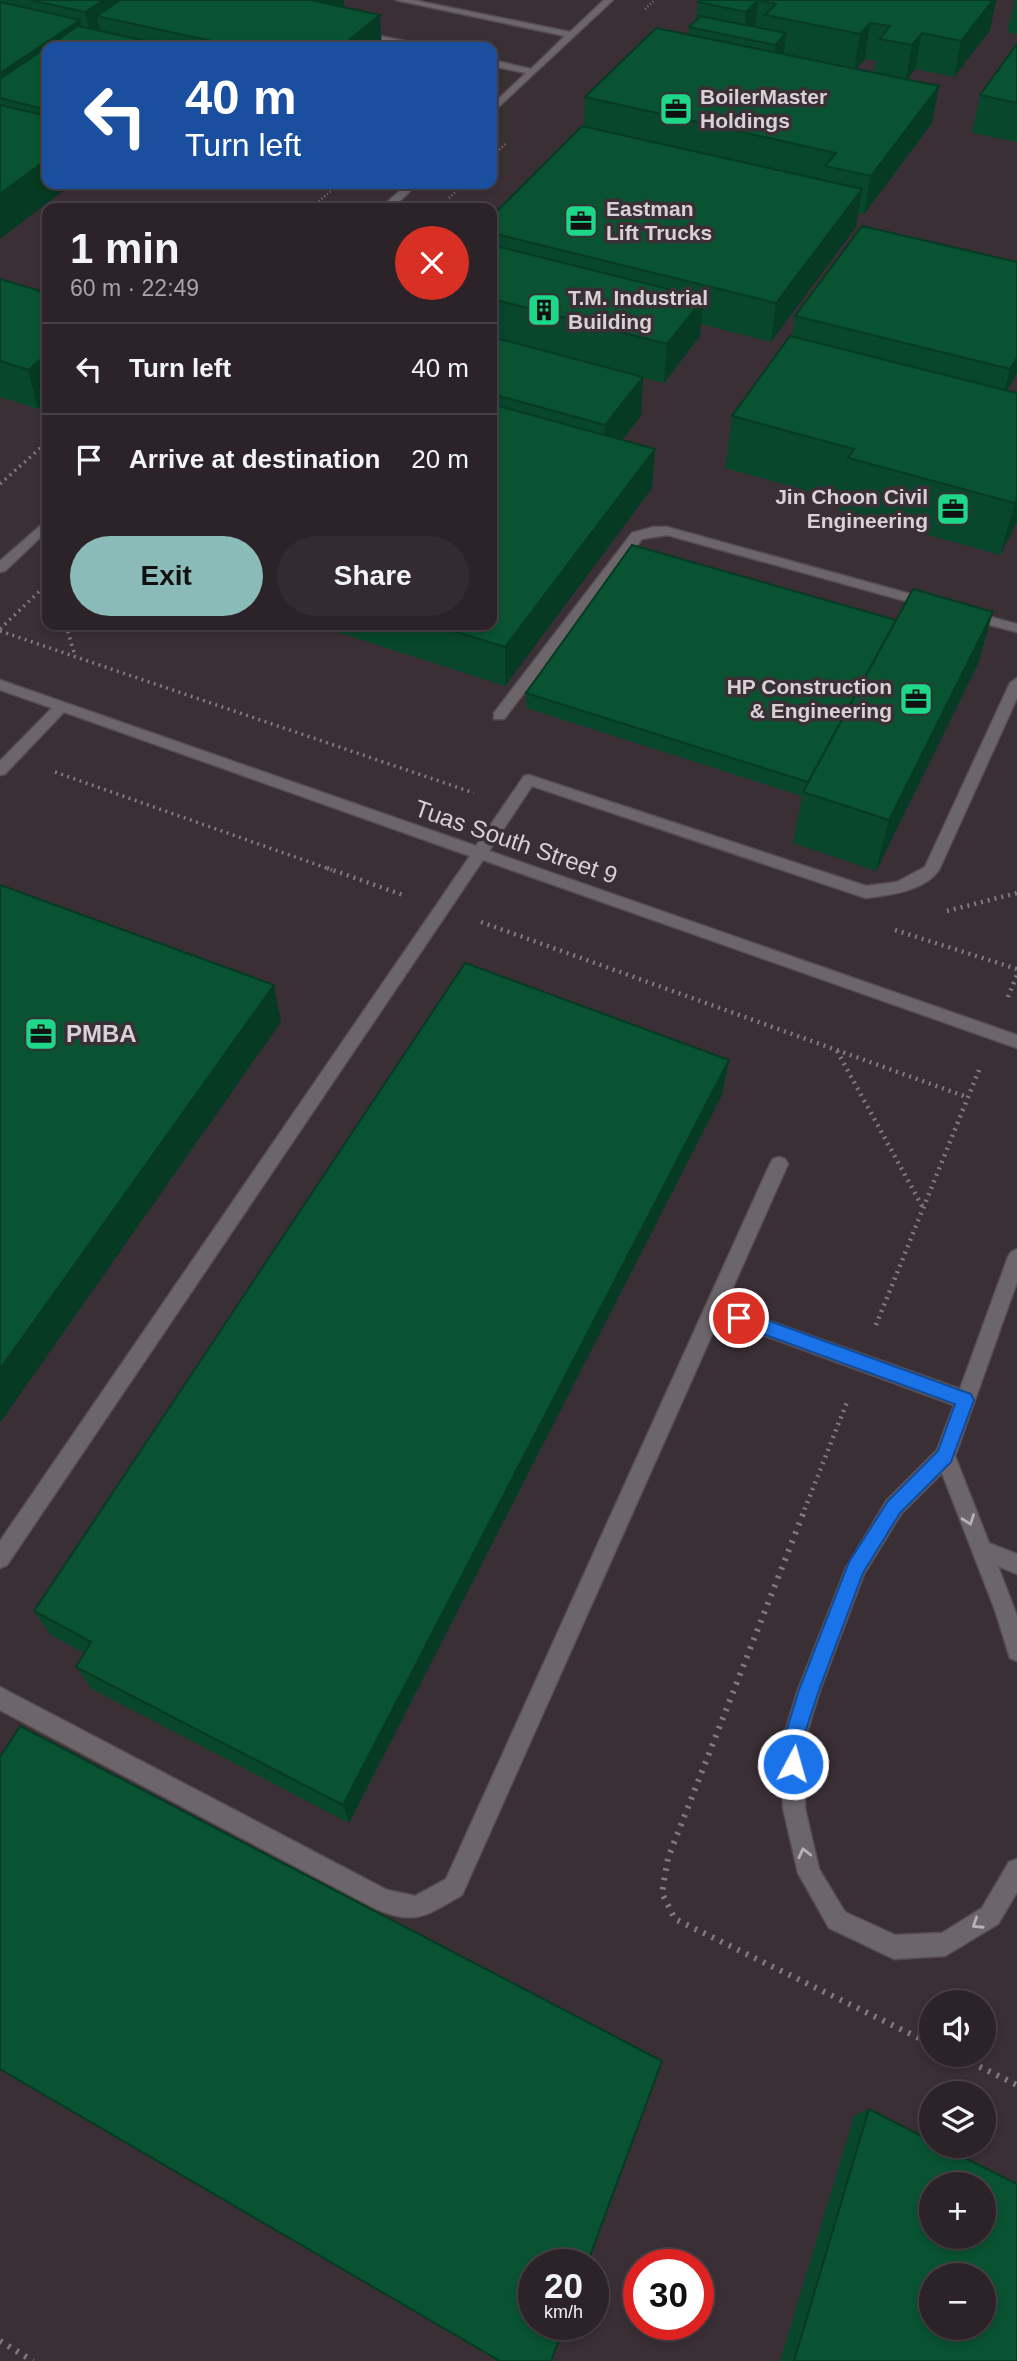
<!DOCTYPE html>
<html lang="en">
<head>
<meta charset="utf-8">
<style>
  body { margin:0; font-family:Arial,sans-serif; background:#342b30; color:#f1f3f6; height:100vh; display:flex; flex-direction:column; font-size:26px; white-space:nowrap }
  * { box-sizing:border-box; margin:0 }
  p { font-size:23px; color:#a6a4a8 }
  .icon { flex:none; width:38px; height:38px; fill:none; stroke:currentColor; stroke-width:2; stroke-linecap:round; stroke-linejoin:round }
  .map { position:relative; flex:1; overflow:hidden }
  .panel { position:absolute; left:42px; top:203px; width:455px; height:427px; display:flex; flex-direction:column; background:#2c2328; border-radius:14px; box-shadow:0 4px 10px #0003,0 0 0 2px #484045 }
  .panel>* { flex:none }
  .hud { position:absolute; left:42px; top:42px; width:455px; height:147px; border-radius:14px; box-shadow:0 4px 10px #0003,0 0 0 2px #484045; background:#1a4fa0; color:#fff; overflow:hidden }
  .buttons { position:absolute; left:919px; top:1990px; display:grid; gap:14px }
  .buttons a { display:grid; place-items:center; width:77px; height:77px; border-radius:50%; background:#2c2328; box-shadow:0 4px 10px #0003,0 0 0 2px #484045; font-size:35px }
  .speed { position:absolute; left:518px; top:2249px; display:flex; gap:14px; font-size:35px; font-weight:700; text-align:center }
  .speed>* { display:grid; place-content:center; width:91px; height:91px; border-radius:50%; background:#2c2328; box-shadow:0 4px 10px #0003,0 0 0 2px #484045; line-height:1 }
  .speed small { font-size:18px; font-weight:400 }
  .speed .limit { border:10px solid #d22; background:#fff; color:#111 }
  .pin { position:absolute; display:grid; place-items:center; width:60px; height:60px; color:#fff; margin:-30px; border:4px solid #fff; border-radius:50%; box-shadow:0 2px 7px #0007 }
  .me { position:absolute; width:77px; margin:-38px; rotate:6deg; stroke-linejoin:round; filter:drop-shadow(0 0 5px #0008) }
  .turn { display:flex; align-items:center; gap:24px; height:147px; padding:0 28px; font-size:32px }
  .turn .icon { width:91px; height:91px; stroke-width:2.5 }
  .turn b { display:block; font-size:49px; line-height:60px }
  .round { display:grid; place-items:center; flex:none; width:74px; height:74px; border-radius:37px; background:#342b30 }
  .summary { display:flex; align-items:center; justify-content:space-between; height:119px; padding:0 28px }
  h1 { font-size:42px; font-weight:800; line-height:52px }
  .primary-button { display:flex; gap:14px; margin-top:auto; padding:14px 28px }
  .primary-button a { flex:1; height:80px; border-radius:42px; background:#8bbbb9; color:#111; font-size:28px; font-weight:800; line-height:80px; text-align:center }
  .primary-button a+a { background:#342b30; color:#f1f3f6 }
  ul { padding:0; list-style:none }
  li { display:flex; align-items:center; gap:21px; height:91px; padding:0 28px; border-top:2px solid #484045 }
  li div { flex:1 }
  li b { display:block; font-size:26px }
  li em { font-style:normal }
  .map>svg:first-child { display:block }
</style>
</head>
<body>
<div class="map">
<svg width="1017" height="2361" viewBox="0 0 1017 2361">
  <rect width="100%" height="100%" fill="#3b2f36"/>
  <g fill="none" stroke-linecap="round" stroke-linejoin="round">
    <defs>
      <g id="minor">
        <polygon points="396,0 413,0 570,32 604,0 613,0 492,113 492,105 526,73 492,66 492,60 531,69 565,36"/>
        <polygon points="361,32 418,44 423,47 406,47 358,37 358,33"/>
        <polygon points="407,184 418,184 392,208 381,208"/>
        <polygon points="47,520 47,531 5,571 0,572 0,561"/>
        <polygon points="667,527 936,601 938,604 931,608 667,535 642,539 504,719 494,719 494,713 632,533 653,527"/>
        <polygon points="968,611 1017,624 1017,632 963,618 963,612"/>
        <path d="M 1017,678 L 1017,698 L 939,870 C 924,891 890,895 866,898 L 532,786 L 489,851 L 1017,1035 L 1017,1048 L 483,860 L 7,1565 L 0,1568 L 0,1541 L 470,856 L 64,712 L 5,774 L 0,775 L 0,761 L 52,708 L 0,690 L 0,680 L 476,846 L 524,776 L 529,775 L 866,886 L 897,882 L 925,867 L 1010,683 Z"/>
        <path d="M 779,1157 L 785,1159 L 788,1164 L 725,1305 L 960,1389 L 1008,1257 L 1011,1252 L 1017,1249 L 1017,1282 L 955,1456 L 989,1543 L 1017,1554 L 1017,1574 L 998,1566 L 1017,1616 L 1017,1661 L 1010,1658 L 995,1610 L 942,1473 L 901,1514 L 864,1574 L 820,1690 L 804,1742 L 805,1808 L 819,1869 L 845,1912 L 895,1935 L 942,1933 L 982,1908 L 1009,1862 L 1017,1859 L 1017,1892 L 998,1924 L 945,1956 L 894,1959 L 829,1928 L 798,1873 L 783,1808 L 782,1742 L 798,1690 L 846,1568 L 887,1500 L 937,1450 L 954,1405 L 719,1319 L 462,1895 C 427,1915 417,1926 376,1909 L 0,1710 L 0,1687 L 387,1890 L 415,1896 L 446,1879 L 770,1164 L 773,1159 Z"/>
      </g>
    </defs>
    <use href="#minor" stroke="#574c53" stroke-width="3"/>
    <g stroke="#82787e" stroke-width="2.5" stroke-dasharray="1 2.5" stroke-linecap="butt">
      <polyline points="645,9 655,0"/>
      <polyline points="492,157 505,144"/>
      <polyline points="449,198 463,184"/>
      <polyline points="311,208 339,184"/>
    </g>
    <g stroke="#82787e" stroke-width="3.5" stroke-dasharray="2 4.5" stroke-linecap="butt">
      <polyline points="0,484 47,442"/>
      <polyline points="66,625 75,656"/>
      <polyline points="0,629 47,584"/>
      <polyline points="0,631 474,793"/>
      <polyline points="55,772 332,870"/>
    </g>
    <g stroke="#82787e" stroke-width="4.5" stroke-dasharray="2 5" stroke-linecap="butt">
      <polyline points="327,868 403,895"/>
      <polyline points="947,911 1017,893"/>
      <polyline points="481,922 967,1097"/>
      <polyline points="895,930 1017,969"/>
      <polyline points="1008,997 1017,975"/>
      <polyline points="837,1051 922,1206"/>
      <polyline points="876,1325 979,1070"/>
      <polyline points="802,1516 847,1402"/>
    </g>
    <g stroke="#82787e" stroke-width="6" stroke-dasharray="2.5 7" stroke-linecap="butt">
      <polyline points="803,1514 668,1858 662,1893 675,1919 931,2044"/>
      <polyline points="954,2054 1017,2085"/>
      <polyline points="0,2341 33,2361"/>
    </g>
    <use href="#minor" fill="#6c666a" fill-rule="evenodd"/>
  </g>
  <g fill="#08472b" fill-rule="evenodd">
    <polygon points="0,0 344,0 344,5 342,7 382,47 47,47 47,184 0,239"/>
    <path d="M 700,0 L 996,0 L 990,30 L 954,77 L 915,69 L 907,80 L 939,86 L 932,123 L 864,214 L 858,213 L 856,227 L 771,342 L 701,324 L 700,336 L 664,383 L 643,378 L 641,416 L 622,440 L 655,449 L 652,488 L 505,686 L 315,625 L 492,625 L 492,216 L 584,126 L 585,97 L 689,34 L 689,27 L 696,20 L 698,2 ZM 865,59 L 876,61 L 874,73 L 856,69 Z"/>
    <polygon points="1015,0 1017,0 1017,34 1007,32"/>
    <polygon points="1017,44 1017,142 972,133 980,95"/>
    <polygon points="862,226 1017,373 1007,390 1017,522 1000,555 838,510 840,500 725,468 732,416 792,337 795,316"/>
    <polygon points="0,279 47,293 38,409 0,397"/>
    <polygon points="896,620 978,664 876,871 793,843 802,796 526,708 526,693"/>
    <polygon points="729,1060 722,1095 349,1823 92,1689 76,1667 84,1653 51,1635 34,1611"/>
    <polygon points="869,2109 1017,2361 780,2361 854,2116"/>
  </g>
  <g fill="#063a23">
    <polygon points="104,0 162,0 97,16 102,41 92,47 85,12"/>
    <polygon points="303,0 344,0 344,5 306,34"/>
    <polygon points="758,0 754,36 743,39 746,12"/>
    <polygon points="993,0 996,0 990,30 954,77 961,41"/>
    <polygon points="380,15 382,47 340,47"/>
    <polygon points="80,20 85,47 0,98 0,73"/>
    <polygon points="870,23 865,59 854,71 860,34"/>
    <polygon points="786,33 782,70 771,82 775,45"/>
    <polygon points="922,33 915,69 905,82 912,45"/>
    <polygon points="939,86 932,123 864,214 871,176"/>
    <polygon points="47,159 47,184 72,184 0,239 0,194"/>
    <polygon points="862,189 856,227 771,342 776,303"/>
    <polygon points="704,298 700,336 664,383 667,344"/>
    <polygon points="47,354 47,401 38,409 28,370"/>
    <polygon points="1017,358 1017,373 1003,398 1010,369"/>
    <polygon points="643,377 641,416 603,464 605,425"/>
    <polygon points="655,449 652,488 505,686 505,647"/>
    <polygon points="1017,498 1017,522 1000,555 1015,503"/>
    <polygon points="993,612 978,664 876,871 889,820"/>
    <polygon points="274,985 281,1022 0,1423 0,1369"/>
    <polygon points="729,1060 722,1095 349,1823 343,1805"/>
  </g>
  <g fill="#095332" stroke="#063a23" stroke-width="2" fill-rule="evenodd">
    <polygon points="30,0 104,0 85,12"/>
    <polygon points="120,0 310,0 380,15 340,47 239,47 97,16"/>
    <polygon points="700,0 993,0 961,41 922,33 912,45 880,39 890,26 870,23 860,34 765,15 776,4 758,0 746,12 698,2"/>
    <polygon points="0,2 80,20 0,73"/>
    <polygon points="700,16 786,33 775,45 689,27"/>
    <polygon points="78,26 173,47 47,47 47,110 0,98 0,79"/>
    <polygon points="656,28 939,86 871,176 825,166 836,153 585,97"/>
    <polygon points="1017,44 1017,103 980,95"/>
    <polygon points="0,105 47,116 47,159 0,194"/>
    <polygon points="582,126 862,189 776,303 492,233 492,216"/>
    <polygon points="862,226 1017,262 1017,358 1010,369 795,316"/>
    <polygon points="492,245 704,298 667,344 492,299"/>
    <polygon points="0,279 47,293 47,354 28,370 0,361"/>
    <polygon points="790,336 1017,393 1017,498 1015,503 848,458 854,449 732,416"/>
    <polygon points="492,337 643,377 605,425 492,394"/>
    <polygon points="492,404 655,449 505,647 434,625 492,625"/>
    <polygon points="632,545 896,620 808,782 526,693"/>
    <polygon points="913,589 993,612 889,820 803,792"/>
    <polygon points="0,885 274,985 0,1369"/>
    <polygon points="465,963 729,1060 343,1805 76,1667 91,1642 34,1611"/>
    <polygon points="20,1726 662,2061 587,2264 534,2264 534,2324 565,2324 551,2361 500,2361 0,2069 0,1757"/>
    <path d="M 869,2109 L 931,2141 L 931,2146 L 941,2146 L 1017,2184 L 1017,2361 L 794,2361 ZM 931,2184 L 984,2184 L 984,2236 L 931,2236 ZM 931,2275 L 984,2275 L 984,2328 L 931,2328 Z"/>
  </g>
  <defs><path id="oneway-chevron" d="M-2-3.5L2.5 0L-2 3.5" fill="none" stroke-width="1.6" stroke-linecap="round" stroke-linejoin="round" transform="scale(1.75)"/></defs>
  <g stroke="#b8b1b5">
    <use href="#oneway-chevron" transform="translate(969 1520) rotate(70)"/>
    <use href="#oneway-chevron" transform="translate(804 1853) rotate(-103)"/>
    <use href="#oneway-chevron" transform="translate(977 1924) rotate(147)"/>
  </g>
  <polygon fill="#1a73e8" stroke="#114b97" stroke-width="2" points="739,1310 971,1394 974,1400 951,1462 900,1513 863,1573 819,1690 802,1742 803,1764 800,1771 793,1774 786,1771 783,1764 783,1742 799,1690 849,1562 888,1501 938,1451 955,1404 733,1323 731,1318 733,1312"/>
  <defs>
    <symbol id="office-square" viewBox="-11 -11 22 22"><rect x="-9" y="-9" width="18" height="18" rx="4" fill="#1dd888" stroke="#3b2f36"/><path d="M-6-3h4V-5.5h4V-3h4V5H-6ZM-1-4.5V-3h2v-1.5ZM-6 0V1H6V0Z" fill="#111"/></symbol>
    <symbol id="building-square" viewBox="-11 -11 22 22"><rect x="-9" y="-9" width="18" height="18" rx="4" fill="#1dd888" stroke="#3b2f36"/><path d="M-4-6H4V6H1V3H-1V6H-4ZM-2.5-4.3h1.7v1.8h-1.7ZM.8-4.3h1.7v1.8H.8ZM-2.5-1h1.7V.8h-1.7ZM.8-1h1.7V.8H.8Z" fill="#111"/></symbol>
  </defs>
  <g fill-rule="evenodd">
    <use href="#office-square" x="657" y="90" width="38" height="38"/>
    <use href="#office-square" x="562" y="202" width="38" height="38"/>
    <use href="#building-square" x="525" y="291" width="38" height="38"/>
    <use href="#office-square" x="934" y="490" width="38" height="38"/>
    <use href="#office-square" x="897" y="680" width="38" height="38"/>
    <use href="#office-square" x="22" y="1015" width="38" height="38"/>
  </g>
  <g text-anchor="middle" stroke-width="7" stroke-linejoin="round" paint-order="stroke">
    <g font-size="21" font-weight="bold" fill="#d8d1d5" stroke="#3b2f36" text-anchor="start">
      <text x="700" y="104">BoilerMaster<tspan x="700" dy="24">Holdings</tspan></text>
      <text x="606" y="216">Eastman<tspan x="606" dy="24">Lift Trucks</tspan></text>
      <text x="568" y="305">T.M. Industrial<tspan x="568" dy="24">Building</tspan></text>
      <text x="928" y="504" text-anchor="end">Jin Choon Civil<tspan x="928" dy="24">Engineering</tspan></text>
      <text x="892" y="694" text-anchor="end">HP Construction<tspan x="892" dy="24">&amp; Engineering</tspan></text>
    </g>
    <g font-size="24" fill="#d8d1d5" stroke="#3b2f36">
      <text transform="translate(516 842) rotate(19)" y="8">Tuas South Street 9</text>
    </g>
    <g font-size="24" font-weight="bold" fill="#d8d1d5" stroke="#3b2f36" text-anchor="start">
      <text x="66" y="1042">PMBA</text>
    </g>
  </g>
</svg>
<div class="buttons">
<a><svg class="icon" aria-label="sound" viewBox="0 0 24 24"><path d="M4 9h4l5-4v14l-5-4H4zM17 9q2 3 0 6"/></svg></a>
<a><svg class="icon" aria-label="layers" viewBox="0 0 24 24"><path d="M12 4l9 5-9 5-9-5zM3 14l9 5 9-5"/></svg></a>
<a>+</a>
<a>−</a>
</div>
<div class="speed"><div>20<small>km/h</small></div><div class="limit">30</div></div>
<div class="pin" style="left:739px;top:1318px;background:#d93025"><svg class="icon" aria-label="arrive" viewBox="0 0 24 24"><path d="M6 21V4h12l-3 4 3 4H6"/></svg></div>
<svg class="me" style="left:793px;top:1764px" viewBox="-20 -20 40 40"><circle r="17" fill="#1a73e8" stroke="#fff" stroke-width="3"/><path d="M0-11L8 9 0 5-8 9z" fill="#fff"/></svg>
<div class="hud">
<div class="turn"><svg class="icon" aria-label="left" viewBox="0 0 24 24"><path d="M17 20v-9H6M10 6l-5 5 5 5"/></svg><div><b>40 m</b>Turn left</div></div>
</div>
<section class="panel">
<div class="summary"><div><h1>1 min</h1><p>60 m · 22:49</p></div><a class="round" style="background:#d93025;color:#fff"><svg class="icon" aria-label="close" viewBox="0 0 24 24"><path d="M6 6l12 12M18 6L6 18"/></svg></a></div>
<ul>
<li><svg class="icon" aria-label="left" viewBox="0 0 24 24"><path d="M17 20v-9H6M10 6l-5 5 5 5"/></svg><div><b>Turn left</b></div><em>40 m</em></li>
<li><svg class="icon" aria-label="arrive" viewBox="0 0 24 24"><path d="M6 21V4h12l-3 4 3 4H6"/></svg><div><b>Arrive at destination</b></div><em>20 m</em></li>
</ul>
<div class="primary-button"><a>Exit</a><a>Share</a></div>
</section>
</div>
</body>
</html>
